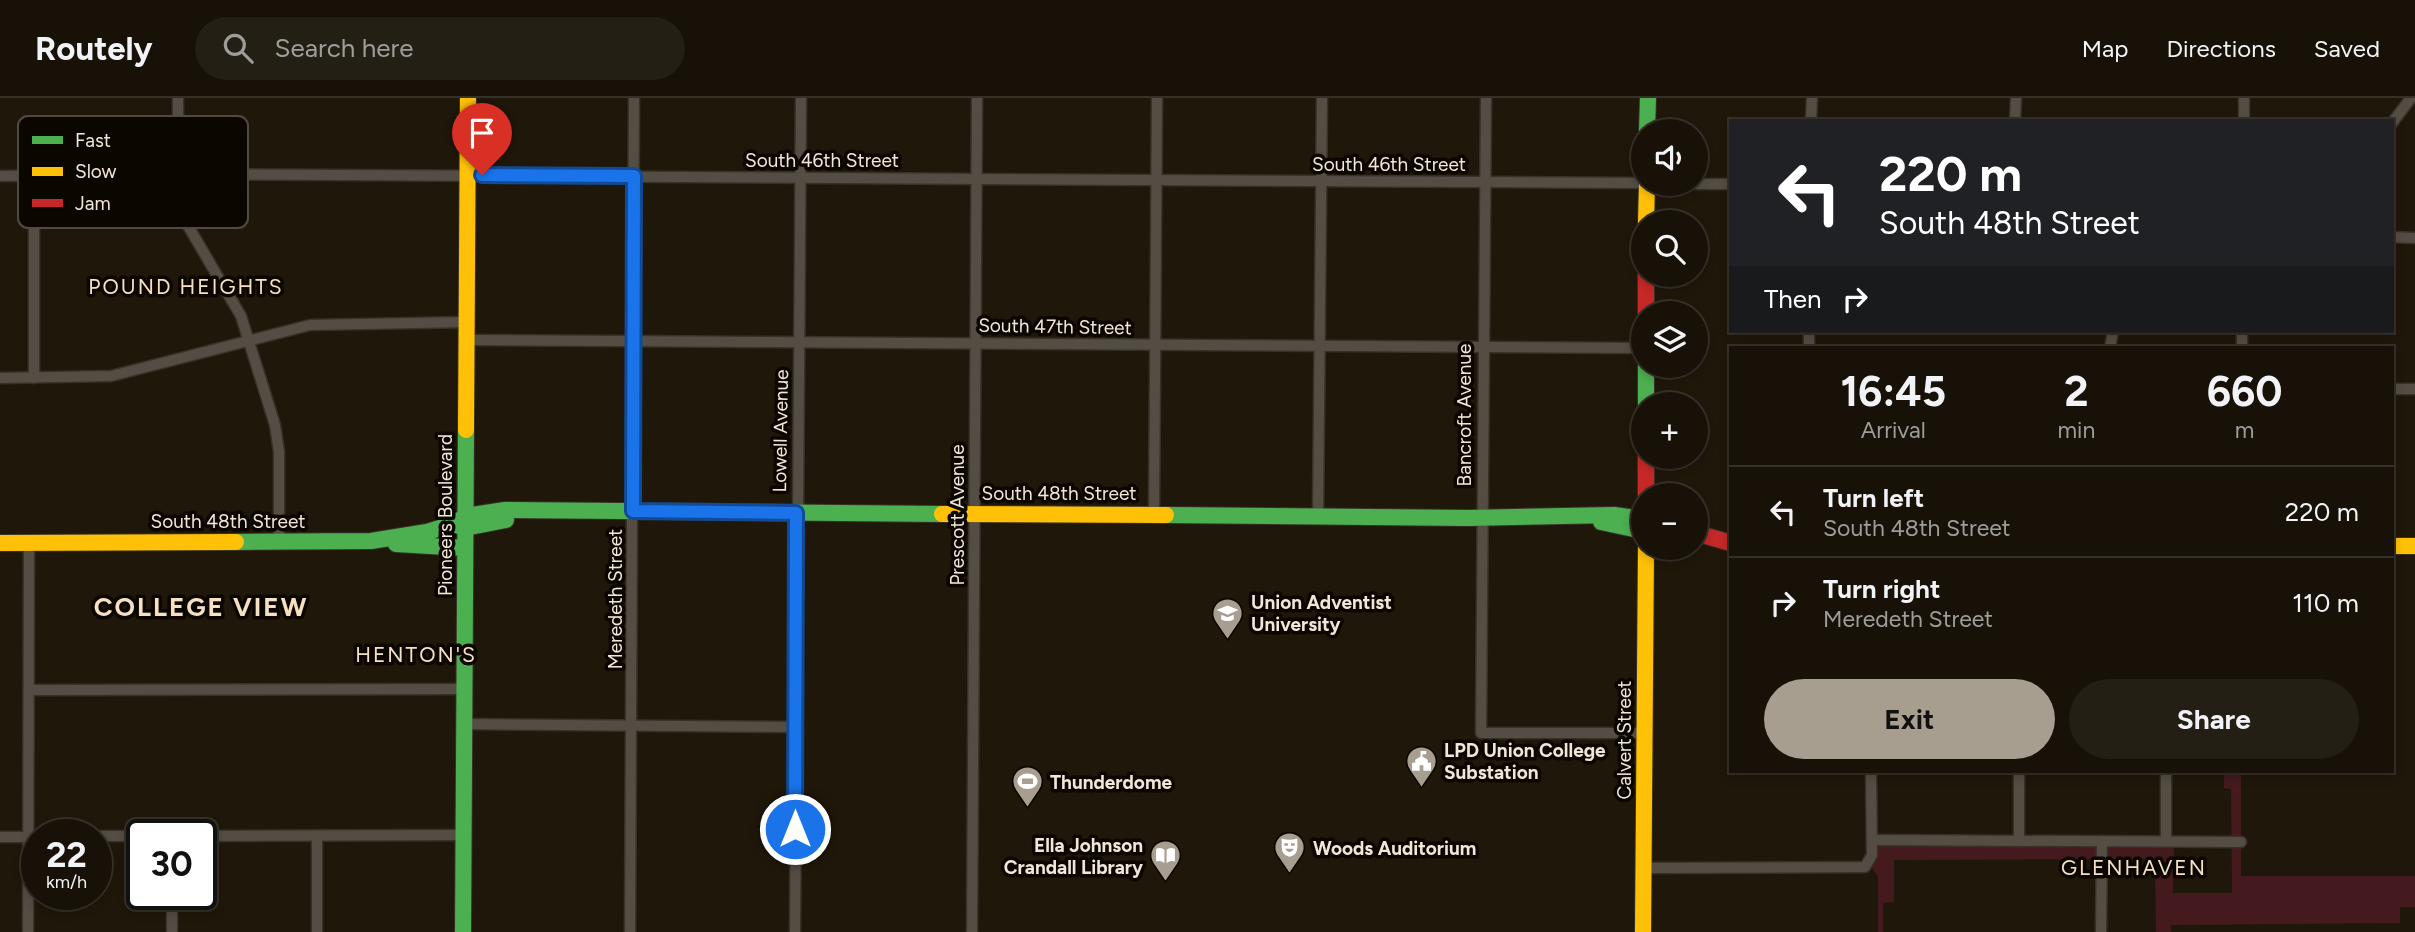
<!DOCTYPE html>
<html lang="en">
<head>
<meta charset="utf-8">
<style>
  body { margin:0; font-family:Figtree,sans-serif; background:#241f15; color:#f1f3f6; height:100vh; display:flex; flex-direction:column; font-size:26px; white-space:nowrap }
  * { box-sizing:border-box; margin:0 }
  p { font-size:23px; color:#9e9d9b }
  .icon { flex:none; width:38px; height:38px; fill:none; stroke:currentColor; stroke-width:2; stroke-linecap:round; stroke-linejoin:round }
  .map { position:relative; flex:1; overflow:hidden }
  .panel { position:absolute; left:1729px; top:248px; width:665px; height:427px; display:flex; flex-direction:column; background:#171107; border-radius:0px; box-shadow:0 4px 10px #0003,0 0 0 2px #363128 }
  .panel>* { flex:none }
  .banner { position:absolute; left:1729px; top:21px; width:665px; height:214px; border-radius:0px; box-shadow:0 4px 10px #0003,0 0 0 2px #363128; background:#202124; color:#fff; overflow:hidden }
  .fabs { position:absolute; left:1631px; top:21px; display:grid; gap:14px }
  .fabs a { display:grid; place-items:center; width:77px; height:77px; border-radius:50%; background:#171107; box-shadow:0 4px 10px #0003,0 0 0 2px #363128; font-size:35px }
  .speed { position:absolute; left:21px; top:721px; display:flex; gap:14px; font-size:35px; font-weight:700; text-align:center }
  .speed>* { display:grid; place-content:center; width:91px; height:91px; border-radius:50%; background:#171107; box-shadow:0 4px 10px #0003,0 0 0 2px #363128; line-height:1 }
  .speed small { font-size:18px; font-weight:400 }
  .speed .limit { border:4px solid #111; border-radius:10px; background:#fff; color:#111 }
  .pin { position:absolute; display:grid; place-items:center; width:60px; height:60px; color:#fff; margin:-72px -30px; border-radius:50% 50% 50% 0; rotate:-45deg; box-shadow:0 0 7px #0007 }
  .pin .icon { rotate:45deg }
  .me { position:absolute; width:77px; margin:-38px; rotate:0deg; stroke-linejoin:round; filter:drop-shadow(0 0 5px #0008) }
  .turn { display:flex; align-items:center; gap:24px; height:147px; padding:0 35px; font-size:32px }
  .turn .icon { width:91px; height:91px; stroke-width:2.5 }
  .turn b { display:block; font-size:49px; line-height:60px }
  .then { display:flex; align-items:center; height:66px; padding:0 35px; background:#0003; gap:14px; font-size:26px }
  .eta { display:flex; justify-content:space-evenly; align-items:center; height:119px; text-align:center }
  .eta b { font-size:42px; font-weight:700; line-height:49px }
  .action { display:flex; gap:14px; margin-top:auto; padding:14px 35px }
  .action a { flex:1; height:80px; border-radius:42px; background:#a89e90; color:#111; font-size:28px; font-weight:700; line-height:80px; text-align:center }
  .action a+a { background:#241f15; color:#f1f3f6 }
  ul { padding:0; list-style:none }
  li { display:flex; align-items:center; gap:21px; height:91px; padding:0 35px; border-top:2px solid #363128 }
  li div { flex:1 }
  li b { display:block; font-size:26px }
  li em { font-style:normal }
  header { display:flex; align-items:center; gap:42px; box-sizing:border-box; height:98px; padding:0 35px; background:#171107; border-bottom:2px solid #363128 }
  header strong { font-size:33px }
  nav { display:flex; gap:38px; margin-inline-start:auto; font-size:24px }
  .search { width:490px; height:63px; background:#241f15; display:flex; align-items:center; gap:18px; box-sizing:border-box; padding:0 24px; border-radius:38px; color:#9e9d9b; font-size:26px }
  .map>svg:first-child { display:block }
</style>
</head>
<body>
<header>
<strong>Routely</strong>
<div class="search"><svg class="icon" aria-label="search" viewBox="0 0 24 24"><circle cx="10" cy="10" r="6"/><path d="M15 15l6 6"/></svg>Search here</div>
<nav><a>Map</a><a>Directions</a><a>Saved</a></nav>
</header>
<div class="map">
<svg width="2415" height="834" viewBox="0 0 2415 834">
  <rect width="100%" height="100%" fill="#1f1709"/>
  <polygon fill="#441a1f" points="2224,674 2241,674 2241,778 2415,778 2415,809 2400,809 2400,825 2171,827 2171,834 2156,834 2155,761 1894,762 1894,804 1883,805 1883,834 1878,834 1878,778 1869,766 1872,742 2174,743 2173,795 2232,795 2231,691 2224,690"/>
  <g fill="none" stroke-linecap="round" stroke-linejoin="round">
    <defs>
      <g id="street">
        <polyline points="178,0 178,92 184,121 241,218 275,327 279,354 279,444"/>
        <polyline points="1486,0 1481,635 1645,635"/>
        <polyline points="1811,23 1812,0"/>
        <polyline points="2015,23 2016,0"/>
        <polyline points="2244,23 2244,0"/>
        <polyline points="2392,25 2411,0"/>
        <polyline points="34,77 34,280"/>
        <polyline points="0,78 179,76 1643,85"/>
        <polyline points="1696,86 1731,86"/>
        <polyline points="2392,139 2415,140"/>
        <polyline points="467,242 1643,250"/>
        <polyline points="1809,250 1809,233"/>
        <polyline points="2110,250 2113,233"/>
        <polyline points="2242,250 2242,233"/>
        <polyline points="0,280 111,278 310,227 467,224"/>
        <polyline points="2392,291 2415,291"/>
        <polyline points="1154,416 1157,0"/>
        <polyline points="1318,418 1322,0"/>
        <polyline points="29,592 465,591"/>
        <polyline points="465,626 795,629"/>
        <polyline points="96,738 142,738"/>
        <polyline points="201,738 464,737"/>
        <polyline points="0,739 37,739"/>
        <polyline points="1872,742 2241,744"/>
        <polyline points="2019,742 2019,674"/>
        <polyline points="2166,743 2166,674"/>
        <polyline points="1644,770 1865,769 1872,757 1871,674"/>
        <polyline points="28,834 29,444"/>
        <polyline points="172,834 172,796"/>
        <polyline points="317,834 317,738"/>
        <polyline points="630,834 634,0"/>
        <polyline points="795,834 801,0"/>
        <polyline points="972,834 977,0"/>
        <polyline points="2101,834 2102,743"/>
      </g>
      <g id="fast">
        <polyline points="1647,33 1648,0"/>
        <polyline points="1646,268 1646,306"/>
        <polyline points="1166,417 1468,420 1614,417 1643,421"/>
        <polyline points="1601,424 1643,433"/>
        <polyline points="456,427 465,430 506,422"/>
        <polyline points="236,444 371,443 427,434 453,426 466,418 505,412 942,416"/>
        <polyline points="396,446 465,450"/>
        <polyline points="463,834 466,332"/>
      </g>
      <g id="slow">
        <polyline points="1646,124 1647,86"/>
        <polyline points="466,332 468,0"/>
        <polyline points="942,416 1166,417"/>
        <polyline points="0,445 236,444"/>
        <polyline points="2392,448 2415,448"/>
        <polyline points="1643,834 1646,450"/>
      </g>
      <g id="jam">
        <polyline points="1646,177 1646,215"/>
        <polyline points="1646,359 1646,397"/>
        <polyline points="1696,435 1731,445"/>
      </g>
    </defs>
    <use href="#street" stroke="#373128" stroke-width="13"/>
    <use href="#fast" stroke="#373128" stroke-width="18"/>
    <use href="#slow" stroke="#373128" stroke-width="18"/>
    <use href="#jam" stroke="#373128" stroke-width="18"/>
    <use href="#street" stroke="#544d44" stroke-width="10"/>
    <use href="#fast" stroke="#4caf50" stroke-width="16"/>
    <use href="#slow" stroke="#ffc107" stroke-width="16"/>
    <use href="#jam" stroke="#c62828" stroke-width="16"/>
  </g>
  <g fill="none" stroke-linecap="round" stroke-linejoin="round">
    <defs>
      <polyline id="route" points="482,77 634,78 633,413 796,415 795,731"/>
    </defs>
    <use href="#route" stroke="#114b97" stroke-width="18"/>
    <use href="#route" stroke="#1a73e8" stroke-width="12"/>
  </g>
  <defs>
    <symbol id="university-pin" viewBox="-11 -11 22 30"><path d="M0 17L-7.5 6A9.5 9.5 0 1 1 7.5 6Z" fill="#a89e90" stroke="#0c0601"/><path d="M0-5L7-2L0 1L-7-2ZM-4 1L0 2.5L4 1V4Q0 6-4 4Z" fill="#fff"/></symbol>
    <symbol id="civic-pin" viewBox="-11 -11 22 30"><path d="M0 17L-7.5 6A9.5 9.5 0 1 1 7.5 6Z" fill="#a89e90" stroke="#0c0601"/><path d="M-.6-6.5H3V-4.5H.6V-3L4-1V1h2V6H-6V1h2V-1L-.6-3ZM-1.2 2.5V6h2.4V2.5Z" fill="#fff"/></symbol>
    <symbol id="stadium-pin" viewBox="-11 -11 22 30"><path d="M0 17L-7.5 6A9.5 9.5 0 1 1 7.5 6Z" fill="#a89e90" stroke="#0c0601"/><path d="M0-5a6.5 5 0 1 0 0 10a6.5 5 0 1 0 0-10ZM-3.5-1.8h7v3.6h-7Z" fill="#fff"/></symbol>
    <symbol id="theatre-pin" viewBox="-11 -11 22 30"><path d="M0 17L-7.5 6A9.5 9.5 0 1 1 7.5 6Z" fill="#a89e90" stroke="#0c0601"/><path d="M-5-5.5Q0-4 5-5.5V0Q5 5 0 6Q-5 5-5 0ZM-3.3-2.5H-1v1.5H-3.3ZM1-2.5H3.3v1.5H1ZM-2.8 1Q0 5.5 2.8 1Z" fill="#fff"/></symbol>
    <symbol id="library-pin" viewBox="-11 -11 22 30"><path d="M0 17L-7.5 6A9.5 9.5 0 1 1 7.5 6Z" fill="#a89e90" stroke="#0c0601"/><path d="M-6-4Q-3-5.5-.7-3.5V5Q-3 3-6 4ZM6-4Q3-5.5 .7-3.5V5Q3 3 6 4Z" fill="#fff"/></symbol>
  </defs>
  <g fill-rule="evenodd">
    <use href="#university-pin" x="1210" y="498" width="35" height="47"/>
    <use href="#civic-pin" x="1404" y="646" width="35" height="47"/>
    <use href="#stadium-pin" x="1010" y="666" width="35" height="47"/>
    <use href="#theatre-pin" x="1272" y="732" width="35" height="47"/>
    <use href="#library-pin" x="1148" y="740" width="35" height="47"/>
  </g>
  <g text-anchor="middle" stroke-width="7" stroke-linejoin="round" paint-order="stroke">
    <g font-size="19" fill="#f1e7d8" stroke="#0c0601">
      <text x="822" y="69">South 46th Street</text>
      <text x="1389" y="73">South 46th Street</text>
      <text transform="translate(1055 228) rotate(1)" y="7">South 47th Street</text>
      <text transform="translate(1464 317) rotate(-90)" y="7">Bancroft Avenue</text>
      <text transform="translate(780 333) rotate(-89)" y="7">Lowell Avenue</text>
      <text x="1059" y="402">South 48th Street</text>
      <text transform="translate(445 417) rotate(-90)" y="7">Pioneers Boulevard</text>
      <text transform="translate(957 417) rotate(-90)" y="7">Prescott Avenue</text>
      <text x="228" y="430">South 48th Street</text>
      <text transform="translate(615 501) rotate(-90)" y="7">Meredeth Street</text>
      <text transform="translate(1624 642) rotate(-90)" y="7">Calvert Street</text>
    </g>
    <g font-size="19" font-weight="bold" fill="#f1e7d8" stroke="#0c0601" text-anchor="start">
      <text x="1251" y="511">Union Adventist<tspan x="1251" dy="22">University</tspan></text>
      <text x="1444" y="659">LPD Union College<tspan x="1444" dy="22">Substation</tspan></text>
      <text x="1050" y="691">Thunderdome</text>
      <text x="1143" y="754" text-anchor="end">Ella Johnson<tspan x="1143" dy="22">Crandall Library</tspan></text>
      <text x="1313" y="757">Woods Auditorium</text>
    </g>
    <g font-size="21" letter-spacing="2" fill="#f5e1c2" stroke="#0c0601">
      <text x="186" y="196">POUND HEIGHTS</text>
      <text x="416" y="564">HENTON'S</text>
      <text x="2134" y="777">GLENHAVEN</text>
    </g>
    <g font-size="26" font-weight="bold" letter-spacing="2" fill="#f5e1c2" stroke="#0c0601">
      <text x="201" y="518">COLLEGE VIEW</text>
    </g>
  </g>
  <rect x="18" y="18" width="230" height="112" rx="10" fill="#0c0601" stroke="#514a42" stroke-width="2"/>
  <rect x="32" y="38" width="31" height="8" fill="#4caf50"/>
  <rect x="32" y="69" width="31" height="9" fill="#ffc107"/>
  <rect x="32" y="101" width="31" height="8" fill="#c62828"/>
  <g font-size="19" fill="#f1e7d8">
    <text x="75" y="49">Fast</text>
    <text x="75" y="80">Slow</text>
    <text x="75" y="112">Jam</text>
  </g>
</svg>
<div class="fabs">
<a><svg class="icon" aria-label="sound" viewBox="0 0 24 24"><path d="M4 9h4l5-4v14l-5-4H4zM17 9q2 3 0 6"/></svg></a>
<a><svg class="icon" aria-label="search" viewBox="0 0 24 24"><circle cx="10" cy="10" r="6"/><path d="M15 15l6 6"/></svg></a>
<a><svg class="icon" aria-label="layers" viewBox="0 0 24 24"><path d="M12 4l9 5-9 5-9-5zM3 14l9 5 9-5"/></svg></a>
<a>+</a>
<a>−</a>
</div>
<div class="speed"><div>22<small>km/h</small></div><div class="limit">30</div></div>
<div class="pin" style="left:482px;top:77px;background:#d93025"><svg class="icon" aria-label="arrive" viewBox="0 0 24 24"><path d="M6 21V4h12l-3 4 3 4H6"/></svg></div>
<svg class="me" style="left:795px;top:731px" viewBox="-20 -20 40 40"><circle r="17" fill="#1a73e8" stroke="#fff" stroke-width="3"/><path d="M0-11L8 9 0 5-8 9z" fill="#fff"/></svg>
<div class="banner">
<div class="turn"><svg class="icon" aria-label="left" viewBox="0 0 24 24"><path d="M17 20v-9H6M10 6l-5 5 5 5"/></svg><div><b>220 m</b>South 48th Street</div></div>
<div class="then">Then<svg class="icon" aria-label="right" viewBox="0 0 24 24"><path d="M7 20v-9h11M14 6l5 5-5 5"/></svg></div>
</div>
<section class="panel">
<div class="eta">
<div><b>16:45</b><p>Arrival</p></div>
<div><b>2</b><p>min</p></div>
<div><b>660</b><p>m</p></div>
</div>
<ul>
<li><svg class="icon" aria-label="left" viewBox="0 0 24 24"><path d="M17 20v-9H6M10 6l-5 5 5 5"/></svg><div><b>Turn left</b><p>South 48th Street</p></div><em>220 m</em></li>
<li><svg class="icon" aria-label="right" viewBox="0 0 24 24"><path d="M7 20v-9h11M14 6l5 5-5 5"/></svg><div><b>Turn right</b><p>Meredeth Street</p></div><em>110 m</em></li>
</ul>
<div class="action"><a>Exit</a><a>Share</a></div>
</section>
</div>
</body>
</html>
